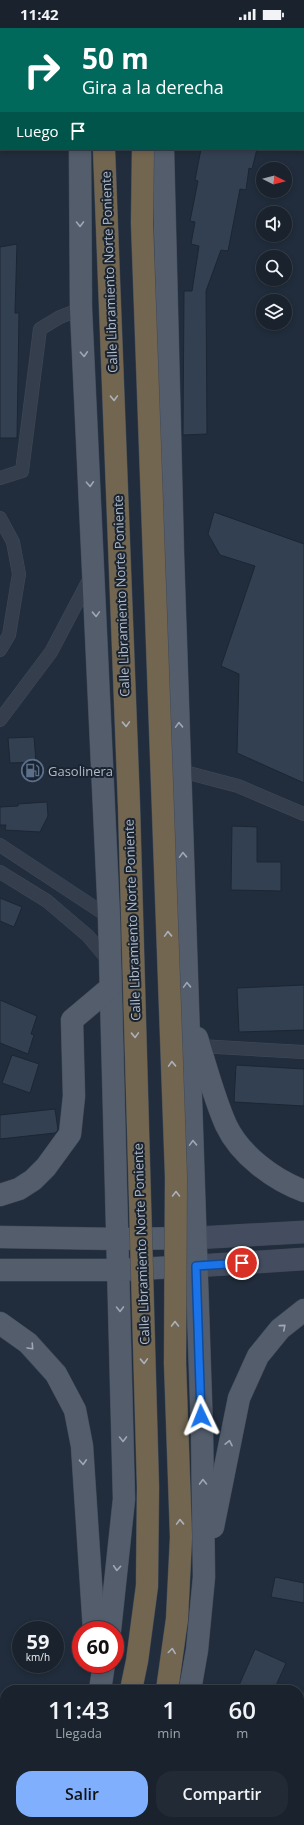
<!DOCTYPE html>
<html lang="es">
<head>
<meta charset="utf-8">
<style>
  body { margin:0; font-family:"Open Sans",sans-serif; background:#222a35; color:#f1f3f6; height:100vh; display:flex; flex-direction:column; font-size:15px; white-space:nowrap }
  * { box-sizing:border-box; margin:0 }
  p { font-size:13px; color:#9fa4aa }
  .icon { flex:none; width:22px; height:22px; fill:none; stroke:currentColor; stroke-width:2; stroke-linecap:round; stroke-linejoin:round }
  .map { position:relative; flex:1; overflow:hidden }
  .drawer { position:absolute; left:0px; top:1657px; width:304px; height:140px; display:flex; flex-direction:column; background:#19222d; border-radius:16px 16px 0 0; box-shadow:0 2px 6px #0003,0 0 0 1px #373f49 }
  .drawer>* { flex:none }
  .banner { position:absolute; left:0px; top:0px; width:304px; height:122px; box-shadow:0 2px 6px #0003,0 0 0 1px #373f49; background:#00695c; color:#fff; overflow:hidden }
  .needle { width:26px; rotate:96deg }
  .fabs { position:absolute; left:256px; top:134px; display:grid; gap:8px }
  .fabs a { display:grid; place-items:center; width:36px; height:36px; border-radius:50%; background:#19222d; box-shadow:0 2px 6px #0003,0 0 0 1px #373f49; font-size:20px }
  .speed { position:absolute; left:12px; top:1593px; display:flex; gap:8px; font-size:20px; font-weight:700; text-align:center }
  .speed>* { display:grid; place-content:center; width:52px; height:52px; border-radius:50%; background:#19222d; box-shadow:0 2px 6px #0003,0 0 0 1px #373f49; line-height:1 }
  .speed small { font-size:10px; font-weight:400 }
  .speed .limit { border:6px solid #d22; background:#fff; color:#111 }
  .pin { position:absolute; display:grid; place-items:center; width:34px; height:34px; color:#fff; margin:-17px; border:2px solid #fff; border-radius:50%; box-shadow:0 1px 4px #0007 }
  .me { position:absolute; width:44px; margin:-22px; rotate:358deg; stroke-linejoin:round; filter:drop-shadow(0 0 3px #0008) }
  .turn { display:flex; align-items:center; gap:14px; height:84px; padding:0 16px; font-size:18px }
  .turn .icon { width:52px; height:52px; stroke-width:2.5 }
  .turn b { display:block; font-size:28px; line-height:34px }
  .then { display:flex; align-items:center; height:38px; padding:0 16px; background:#0003; gap:8px; font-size:15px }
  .eta { display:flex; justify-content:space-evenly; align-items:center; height:68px; text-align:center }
  .eta b { font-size:24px; font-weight:600; line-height:28px }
  .action { display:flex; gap:8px; margin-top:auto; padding:8px 16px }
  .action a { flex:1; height:46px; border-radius:16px; background:#80b0fd; color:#111; font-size:16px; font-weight:600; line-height:46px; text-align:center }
  .action a+a { background:#222a35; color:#f1f3f6 }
  .status { display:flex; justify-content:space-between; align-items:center; height:28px; padding:0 20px; background:#19222d; direction:ltr }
  .status svg { height:11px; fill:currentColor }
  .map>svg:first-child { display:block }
</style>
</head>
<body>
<div class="status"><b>11:42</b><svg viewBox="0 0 49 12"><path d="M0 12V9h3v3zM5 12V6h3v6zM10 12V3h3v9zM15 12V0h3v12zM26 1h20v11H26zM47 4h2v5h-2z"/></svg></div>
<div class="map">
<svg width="304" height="1797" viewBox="0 0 304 1797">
  <rect width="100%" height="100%" fill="#212d3c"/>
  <polygon fill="#233a3d" points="304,1662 304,1797 258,1797 260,1792 299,1792 299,1677"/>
  <g fill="#334052" stroke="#1c2633">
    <polygon points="201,121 257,121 252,141 249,140 246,162 240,161 228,223 221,222 206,263 207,406 183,407 184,263 192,263 199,218 191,216 195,194 190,193 198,153 195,152"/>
    <polygon points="17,216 15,285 19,285 17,410 0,410 0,219"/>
    <polygon points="214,484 304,516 304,755 237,725 239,646 221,638 255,538 220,527 208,506"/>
    <polygon points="34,709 36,734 10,735 8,710"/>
    <polygon points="47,774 48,788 40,804 5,802 6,797 0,797 0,779 18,778 18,776"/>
    <polygon points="232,798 257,799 257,834 281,834 281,863 231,862"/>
    <polygon points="0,870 22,879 14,899 0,893"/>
    <polygon points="304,957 304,1002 239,1004 237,960"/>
    <polygon points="0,972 37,988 31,1006 34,1007 28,1026 0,1015"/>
    <polygon points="12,1027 39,1036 30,1065 2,1055"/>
    <polygon points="236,1037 304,1041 304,1078 234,1074"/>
    <polygon points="55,1081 58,1102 55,1105 0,1111 0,1087"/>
    <polygon points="275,1549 304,1555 304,1575 271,1569"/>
    <polygon points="255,1621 286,1635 274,1662 237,1662"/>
  </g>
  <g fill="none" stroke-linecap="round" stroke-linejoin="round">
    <defs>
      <g id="lane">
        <polyline points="41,1 42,0"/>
        <polyline points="0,69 1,67"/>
        <polyline points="0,450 22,443 40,301 60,289 81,281"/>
        <polyline points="0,490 13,514 19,546 9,607 0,622"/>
        <polyline points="0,692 51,624 91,548"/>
        <polyline points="181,743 238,758 304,786"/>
        <polyline points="0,817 109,889"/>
        <polyline points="0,844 47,873 88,908 109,933"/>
        <polyline points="199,1018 304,1024"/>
        <polyline points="0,1791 5,1785"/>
        <polyline points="15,1797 17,1792"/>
      </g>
      <g id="secondary">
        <polyline points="195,1210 304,1204"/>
        <polyline points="196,1238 304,1231"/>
      </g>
      <g id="primary">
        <polyline points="78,0 78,1"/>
        <polyline points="163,1 163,0"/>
        <polyline points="80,121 81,281 109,889 124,1471 110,1602"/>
        <polyline points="163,121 173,526 202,1403 204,1549 197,1622 190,1662"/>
        <path d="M 197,1010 C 206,1039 214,1070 226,1097 C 240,1127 274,1152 304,1163"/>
        <polyline points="0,1167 19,1161 33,1152 46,1139 70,1106 74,1068 72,992 110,960"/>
        <polyline points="0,1209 118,1211 194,1210"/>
        <polyline points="0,1242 119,1242 195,1238"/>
        <polyline points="0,1295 28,1315 56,1346 75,1382 82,1418 94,1602"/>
        <polyline points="213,1499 239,1370 258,1328 280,1301 304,1282"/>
        <polyline points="100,1662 104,1636"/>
        <polyline points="63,1797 65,1792"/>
        <polyline points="154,1797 156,1792"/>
      </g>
      <g id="highway">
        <polyline points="104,1 104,0"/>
        <polyline points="144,1 144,0"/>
        <polyline points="167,1662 177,1591 181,1509 175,1335"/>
        <polyline points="93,1797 95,1792"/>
        <polyline points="126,1797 128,1792"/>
      </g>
    </defs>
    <use href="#lane" stroke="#414a58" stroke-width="14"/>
    <use href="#secondary" stroke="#414a58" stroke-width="23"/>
    <use href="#primary" stroke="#414a58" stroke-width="23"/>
    <use href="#highway" stroke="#404957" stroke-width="23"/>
    <use href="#lane" stroke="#353e4c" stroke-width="13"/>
    <use href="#secondary" stroke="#434d5f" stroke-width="22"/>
    <use href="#primary" stroke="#535d6c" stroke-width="22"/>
    <use href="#highway" stroke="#726651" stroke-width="22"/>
    <defs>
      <g id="highway-bridge">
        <polyline points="104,121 129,778 148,1459 147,1558 137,1633 131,1662"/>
        <polyline points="143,121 142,195 176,1148 175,1335"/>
      </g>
    </defs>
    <use href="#highway-bridge" stroke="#404957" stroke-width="23" stroke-linecap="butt"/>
    <use href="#highway-bridge" stroke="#726651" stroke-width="22"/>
  </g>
  <defs><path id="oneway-chevron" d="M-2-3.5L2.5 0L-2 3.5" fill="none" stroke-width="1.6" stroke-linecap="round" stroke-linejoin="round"/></defs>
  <g stroke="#9da7b6">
    <use href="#oneway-chevron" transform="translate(80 196) rotate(89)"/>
    <use href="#oneway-chevron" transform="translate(84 326) rotate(87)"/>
    <use href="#oneway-chevron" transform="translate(90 456) rotate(87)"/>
    <use href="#oneway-chevron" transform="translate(96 586) rotate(88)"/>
    <use href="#oneway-chevron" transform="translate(179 697) rotate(-92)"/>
    <use href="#oneway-chevron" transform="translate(183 827) rotate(-92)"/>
    <use href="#oneway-chevron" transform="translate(187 957) rotate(-92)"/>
    <use href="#oneway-chevron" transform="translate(193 1115) rotate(-92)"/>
    <use href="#oneway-chevron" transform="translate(120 1281) rotate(89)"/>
    <use href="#oneway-chevron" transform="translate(283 1299) rotate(-41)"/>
    <use href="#oneway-chevron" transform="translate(31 1319) rotate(47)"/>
    <use href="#oneway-chevron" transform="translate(123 1411) rotate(89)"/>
    <use href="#oneway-chevron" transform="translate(229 1415) rotate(-78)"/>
    <use href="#oneway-chevron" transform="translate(83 1434) rotate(87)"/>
    <use href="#oneway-chevron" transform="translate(203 1454) rotate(-91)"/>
    <use href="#oneway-chevron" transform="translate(117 1540) rotate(94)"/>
  </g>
  <g stroke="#aab1bc">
    <use href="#oneway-chevron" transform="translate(114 370) rotate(88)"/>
    <use href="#oneway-chevron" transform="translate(126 696) rotate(88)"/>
    <use href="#oneway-chevron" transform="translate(168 906) rotate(-92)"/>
    <use href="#oneway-chevron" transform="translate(135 1007) rotate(88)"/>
    <use href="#oneway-chevron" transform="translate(172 1036) rotate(-92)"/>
    <use href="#oneway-chevron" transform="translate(176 1166) rotate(-90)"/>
    <use href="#oneway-chevron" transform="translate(175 1296) rotate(-90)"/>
    <use href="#oneway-chevron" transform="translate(144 1333) rotate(88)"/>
    <use href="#oneway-chevron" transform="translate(180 1494) rotate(-92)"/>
    <use href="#oneway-chevron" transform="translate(172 1623) rotate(-82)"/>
  </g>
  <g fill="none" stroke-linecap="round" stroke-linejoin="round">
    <defs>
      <polyline id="route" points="201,1388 196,1238 242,1235"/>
    </defs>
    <use href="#route" stroke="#114b97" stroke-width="10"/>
    <use href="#route" stroke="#1a73e8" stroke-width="7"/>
  </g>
  <defs>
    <symbol id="fuel-ring" viewBox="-11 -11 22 22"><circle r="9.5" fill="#1a2431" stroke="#5c6f8a" stroke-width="1.5"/><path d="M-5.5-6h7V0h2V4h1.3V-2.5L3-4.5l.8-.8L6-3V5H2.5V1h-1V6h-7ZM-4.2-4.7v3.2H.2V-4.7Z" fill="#5c6f8a"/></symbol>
  </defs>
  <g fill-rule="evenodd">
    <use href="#fuel-ring" x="20" y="730" width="25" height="25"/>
  </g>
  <g text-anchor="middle" stroke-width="4" stroke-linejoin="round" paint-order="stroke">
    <g font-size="13" fill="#b0b9c8" stroke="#1a2431">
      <text transform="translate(109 244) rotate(-92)" y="5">Calle Libramiento Norte Poniente</text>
      <text transform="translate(121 568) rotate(-92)" y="5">Calle Libramiento Norte Poniente</text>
      <text transform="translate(132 892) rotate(-92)" y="5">Calle Libramiento Norte Poniente</text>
      <text transform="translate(141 1216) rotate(-92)" y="5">Calle Libramiento Norte Poniente</text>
    </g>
    <g font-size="13" fill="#b0b9c8" stroke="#1a2431" text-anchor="start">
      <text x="48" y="748">Gasolinera</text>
    </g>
  </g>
</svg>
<div class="fabs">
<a><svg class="needle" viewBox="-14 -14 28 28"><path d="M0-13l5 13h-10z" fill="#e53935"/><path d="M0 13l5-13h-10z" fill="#9fa4aa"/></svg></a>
<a><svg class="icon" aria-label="sound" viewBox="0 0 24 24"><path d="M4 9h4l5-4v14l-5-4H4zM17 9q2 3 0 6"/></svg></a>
<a><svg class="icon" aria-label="search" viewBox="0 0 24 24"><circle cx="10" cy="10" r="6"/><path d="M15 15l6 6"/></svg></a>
<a><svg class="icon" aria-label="layers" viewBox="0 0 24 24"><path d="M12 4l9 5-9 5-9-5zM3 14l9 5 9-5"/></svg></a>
</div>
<div class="speed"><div>59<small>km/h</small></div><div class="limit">60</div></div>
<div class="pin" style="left:242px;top:1235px;background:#d93025"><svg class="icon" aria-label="arrive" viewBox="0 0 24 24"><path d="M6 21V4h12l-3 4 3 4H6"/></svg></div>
<svg class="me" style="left:201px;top:1388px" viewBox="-20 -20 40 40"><path d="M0-17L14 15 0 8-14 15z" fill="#1a73e8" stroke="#fff" stroke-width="4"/></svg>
<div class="banner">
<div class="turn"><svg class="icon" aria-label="right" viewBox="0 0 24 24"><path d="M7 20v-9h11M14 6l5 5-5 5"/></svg><div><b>50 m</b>Gira a la derecha</div></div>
<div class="then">Luego<svg class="icon" aria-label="arrive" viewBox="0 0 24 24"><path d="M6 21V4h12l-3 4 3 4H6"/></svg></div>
</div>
<section class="drawer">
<div class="eta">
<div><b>11:43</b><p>Llegada</p></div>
<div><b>1</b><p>min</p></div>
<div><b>60</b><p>m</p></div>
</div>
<div class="action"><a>Salir</a><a>Compartir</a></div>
</section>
</div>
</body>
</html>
